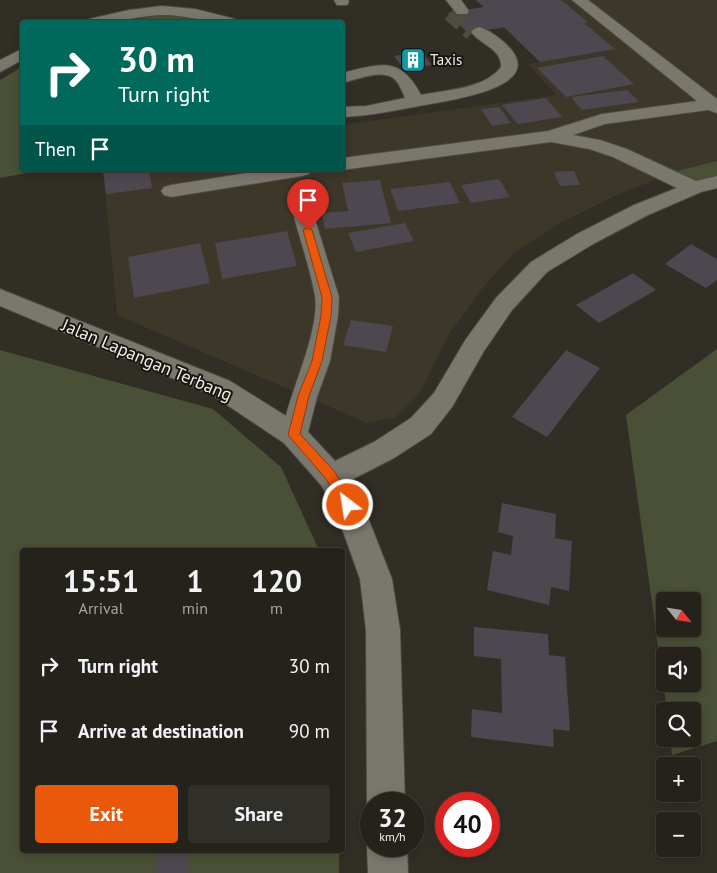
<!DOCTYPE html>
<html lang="en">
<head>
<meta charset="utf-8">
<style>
  body { margin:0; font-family:"PT Sans",sans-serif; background:#312f29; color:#f1f3f6; height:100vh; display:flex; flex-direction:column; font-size:19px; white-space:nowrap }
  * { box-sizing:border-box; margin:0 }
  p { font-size:16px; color:#a3a4a3 }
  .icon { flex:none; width:28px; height:28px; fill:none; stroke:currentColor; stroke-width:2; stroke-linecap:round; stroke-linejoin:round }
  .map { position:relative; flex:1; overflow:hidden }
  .details { position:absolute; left:20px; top:548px; width:325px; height:305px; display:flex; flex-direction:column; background:#25221c; border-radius:5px; box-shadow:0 2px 8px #0003,0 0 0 1px #423f3b }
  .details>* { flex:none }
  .hud { position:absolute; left:20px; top:20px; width:325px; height:152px; border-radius:5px; box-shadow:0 2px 8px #0003,0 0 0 1px #423f3b; background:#00695c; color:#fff; overflow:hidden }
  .needle { width:32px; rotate:120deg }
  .controls { position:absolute; left:656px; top:592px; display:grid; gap:10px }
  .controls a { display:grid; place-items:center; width:45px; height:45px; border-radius:5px; background:#25221c; box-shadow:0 2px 8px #0003,0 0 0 1px #423f3b; font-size:25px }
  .speed { position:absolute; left:360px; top:792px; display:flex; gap:10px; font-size:25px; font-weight:700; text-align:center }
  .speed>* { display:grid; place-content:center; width:65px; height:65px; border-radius:50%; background:#25221c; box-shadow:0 2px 8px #0003,0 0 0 1px #423f3b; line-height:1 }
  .speed small { font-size:12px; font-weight:400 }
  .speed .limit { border:8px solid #d22; background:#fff; color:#111 }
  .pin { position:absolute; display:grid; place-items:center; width:42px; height:42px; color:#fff; margin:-51px -21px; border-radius:50% 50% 50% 0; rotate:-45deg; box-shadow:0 0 5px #0007 }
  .pin .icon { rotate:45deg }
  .me { position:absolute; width:55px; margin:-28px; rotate:329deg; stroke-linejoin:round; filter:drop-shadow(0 0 4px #0008) }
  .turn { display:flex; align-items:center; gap:18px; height:105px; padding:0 15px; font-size:22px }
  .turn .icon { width:65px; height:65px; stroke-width:2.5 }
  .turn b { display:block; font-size:35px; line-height:42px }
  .then { display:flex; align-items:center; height:48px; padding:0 15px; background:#0003; gap:10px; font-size:19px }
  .eta { display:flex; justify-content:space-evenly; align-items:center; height:85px; text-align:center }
  .eta b { font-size:30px; font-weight:600; line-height:35px }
  .button { display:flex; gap:10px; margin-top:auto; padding:10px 15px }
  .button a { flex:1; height:58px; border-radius:5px; background:#ea580c; color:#fff; font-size:20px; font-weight:600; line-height:58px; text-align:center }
  .button a+a { background:#312f29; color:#f1f3f6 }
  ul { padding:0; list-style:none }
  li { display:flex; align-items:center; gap:15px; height:65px; padding:0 15px }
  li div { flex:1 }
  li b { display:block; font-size:19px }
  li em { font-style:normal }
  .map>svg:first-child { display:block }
</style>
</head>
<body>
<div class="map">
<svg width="717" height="873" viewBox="0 0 717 873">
  <rect width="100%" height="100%" fill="#312e25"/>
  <polygon fill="#3c3728" points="476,0 717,0 717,161 677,171 617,195 560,223 514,253 481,290 449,334 420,393 396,417 367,423 117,315 103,170 342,170 343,125 556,95 528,64 540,62 504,28 468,33 448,13 483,7"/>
  <g fill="#4a5036" fill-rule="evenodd">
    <polygon points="185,14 218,22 122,22 154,16"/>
    <polygon points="22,67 22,170 44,170 0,178 0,80"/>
    <polygon points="717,161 717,176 694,181 677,171"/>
    <path d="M 717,349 L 717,741 L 672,755 L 670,739 L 692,739 L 692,711 L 667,711 L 626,415 ZM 665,601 L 692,601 L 692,629 L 665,629 ZM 665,656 L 692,656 L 692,684 L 665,684 Z"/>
    <polygon points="0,350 213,409 281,467 319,550 22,550 22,850 339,850 339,873 0,873"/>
  </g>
  <g fill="#4d4750">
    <polygon points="476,0 561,0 588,22 584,23 615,49 540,62 504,27 468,33 448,13 484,7"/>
    <polygon points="421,51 432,65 404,69 394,56"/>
    <polygon points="603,56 634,84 566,97 537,68"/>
    <polygon points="627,90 639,102 582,110 571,97"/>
    <polygon points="546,98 562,117 518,124 502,105"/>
    <polygon points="499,107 511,123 492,126 481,109"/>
    <polygon points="103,170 149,170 152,188 106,194"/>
    <polygon points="574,171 580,185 560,186 554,172"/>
    <polygon points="499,179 510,197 471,203 461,185"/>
    <polygon points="380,180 391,223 325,229 322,213 348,211 342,183"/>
    <polygon points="450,182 460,203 398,211 390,189"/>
    <polygon points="405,223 414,241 356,252 348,233"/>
    <polygon points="287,231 297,266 222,279 215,243"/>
    <polygon points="200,243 210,283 134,298 128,257"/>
    <polygon points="691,244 717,259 717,280 706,288 665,264"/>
    <polygon points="633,273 656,290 599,323 576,305"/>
    <polygon points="351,320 393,326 386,352 343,345"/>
    <polygon points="566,350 600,368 547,437 512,417"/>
    <polygon points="502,503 556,514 555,538 572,541 569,591 551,587 549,605 487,590 493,551 511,555 513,536 498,532"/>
    <polygon points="474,627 548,634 549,655 565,657 570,731 553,729 554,747 471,737 472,709 502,713 501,659 474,656"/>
    <polygon points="159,850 190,850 187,873 155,873"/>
  </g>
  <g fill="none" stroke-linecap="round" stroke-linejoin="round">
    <polyline stroke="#4e4b42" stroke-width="16" stroke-dasharray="16 8" stroke-linecap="butt" points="450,13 472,33"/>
    <defs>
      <g id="minor">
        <polygon points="334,0 348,0 349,2 347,5 337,5"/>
        <polygon points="446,0 461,0 469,11 467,14 457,14"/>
        <path d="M 572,0 L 588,0 L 717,99 L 717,113 L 708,110 L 605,124 L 573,135 L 600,140 L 627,149 L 696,181 L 717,176 L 717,188 L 701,192 L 648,215 L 593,244 L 547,272 L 512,310 L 484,351 L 452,407 L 431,434 L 394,458 L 349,481 L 363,505 L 392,579 L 400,630 L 405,804 L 371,804 L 371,815 L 367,804 L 366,630 L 360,579 L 335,509 L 321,485 L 284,443 L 212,395 L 0,306 L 0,289 L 230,381 L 286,416 C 294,384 320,327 315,296 C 310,268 300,240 293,213 L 296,208 L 303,207 L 310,208 L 313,213 L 339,297 L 338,316 L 330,361 L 317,397 L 308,432 L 335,461 L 374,442 L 411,418 L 434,393 L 466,339 L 496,298 L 531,262 L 577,234 L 634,205 L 677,188 L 613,157 L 589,149 L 551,142 L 342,170 L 342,158 L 548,131 L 602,114 L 697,101 Z"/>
        <path d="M 162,6 L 195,9 L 235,19 L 238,22 C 214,25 189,15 164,15 C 138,15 112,25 86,22 L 89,19 L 129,10 Z"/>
        <path d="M 479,27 C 490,30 506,42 513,52 C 539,88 450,100 430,104 C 401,109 372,116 342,117 L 342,107 L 366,106 L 405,98 C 402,91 399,82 393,78 C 380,69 356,80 342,83 L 342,73 C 380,64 400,55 421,95 C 445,90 485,89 501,67 C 502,49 481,45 471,32 L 474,29 Z"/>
        <polygon points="22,49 22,60 0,72 0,60"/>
        <polygon points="265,170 312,170 309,174 302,176 171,197 164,195 161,191 164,187 171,185"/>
        <polygon points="371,836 371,846 407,846 408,873 368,873 367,846"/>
      </g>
    </defs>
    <use href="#minor" stroke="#4c4a42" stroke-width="2"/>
    <use href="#minor" fill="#7a776d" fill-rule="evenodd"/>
  </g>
  <polygon fill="#ea580c" stroke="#983908" points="308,227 312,230 332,297 331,316 322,361 309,396 300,434 335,472 354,505 352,508 348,510 344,508 326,479 288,435 298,396 312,361 321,316 322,297 303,230"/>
  <defs>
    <symbol id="building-square" viewBox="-11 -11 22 22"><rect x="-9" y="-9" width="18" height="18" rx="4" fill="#0f9aa8" stroke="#181612"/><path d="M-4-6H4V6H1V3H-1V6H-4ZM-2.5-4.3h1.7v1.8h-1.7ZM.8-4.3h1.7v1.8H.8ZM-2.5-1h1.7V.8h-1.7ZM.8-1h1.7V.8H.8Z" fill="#fff"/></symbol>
  </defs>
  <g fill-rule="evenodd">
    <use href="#building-square" x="399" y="46" width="28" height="28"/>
  </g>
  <g text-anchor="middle" stroke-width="4" stroke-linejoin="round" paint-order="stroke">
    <g font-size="15" fill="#efede7" stroke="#181612" text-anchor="start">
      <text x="430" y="65">Taxis</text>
    </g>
    <g font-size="18" fill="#efede7" stroke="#181612">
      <text transform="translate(147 360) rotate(23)" y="6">Jalan Lapangan Terbang</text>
    </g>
  </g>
</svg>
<div class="controls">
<a><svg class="needle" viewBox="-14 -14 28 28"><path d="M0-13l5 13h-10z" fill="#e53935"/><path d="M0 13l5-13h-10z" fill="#a3a4a3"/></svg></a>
<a><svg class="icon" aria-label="sound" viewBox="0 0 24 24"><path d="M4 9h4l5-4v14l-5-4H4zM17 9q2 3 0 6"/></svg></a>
<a><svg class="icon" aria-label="search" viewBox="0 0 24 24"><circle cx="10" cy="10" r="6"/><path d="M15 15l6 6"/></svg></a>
<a>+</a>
<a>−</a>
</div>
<div class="speed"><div>32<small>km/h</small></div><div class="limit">40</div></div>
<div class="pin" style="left:308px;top:230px;background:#d93025"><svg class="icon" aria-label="arrive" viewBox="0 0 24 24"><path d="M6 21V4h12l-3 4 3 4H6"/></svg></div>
<svg class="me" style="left:348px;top:505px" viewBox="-20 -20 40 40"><circle r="17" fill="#ea580c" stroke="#fff" stroke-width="3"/><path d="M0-11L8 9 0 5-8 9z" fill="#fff"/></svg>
<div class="hud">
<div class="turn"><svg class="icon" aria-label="right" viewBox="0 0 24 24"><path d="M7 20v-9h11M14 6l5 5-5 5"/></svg><div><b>30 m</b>Turn right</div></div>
<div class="then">Then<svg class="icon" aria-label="arrive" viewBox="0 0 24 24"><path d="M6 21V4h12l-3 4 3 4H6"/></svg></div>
</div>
<section class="details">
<div class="eta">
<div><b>15:51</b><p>Arrival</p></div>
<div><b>1</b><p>min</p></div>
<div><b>120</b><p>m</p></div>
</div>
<ul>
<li><svg class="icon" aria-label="right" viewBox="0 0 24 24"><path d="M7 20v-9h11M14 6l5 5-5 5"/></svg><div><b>Turn right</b></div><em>30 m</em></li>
<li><svg class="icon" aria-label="arrive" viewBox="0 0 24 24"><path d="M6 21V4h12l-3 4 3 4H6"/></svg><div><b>Arrive at destination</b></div><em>90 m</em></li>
</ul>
<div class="button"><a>Exit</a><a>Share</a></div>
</section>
</div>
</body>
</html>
